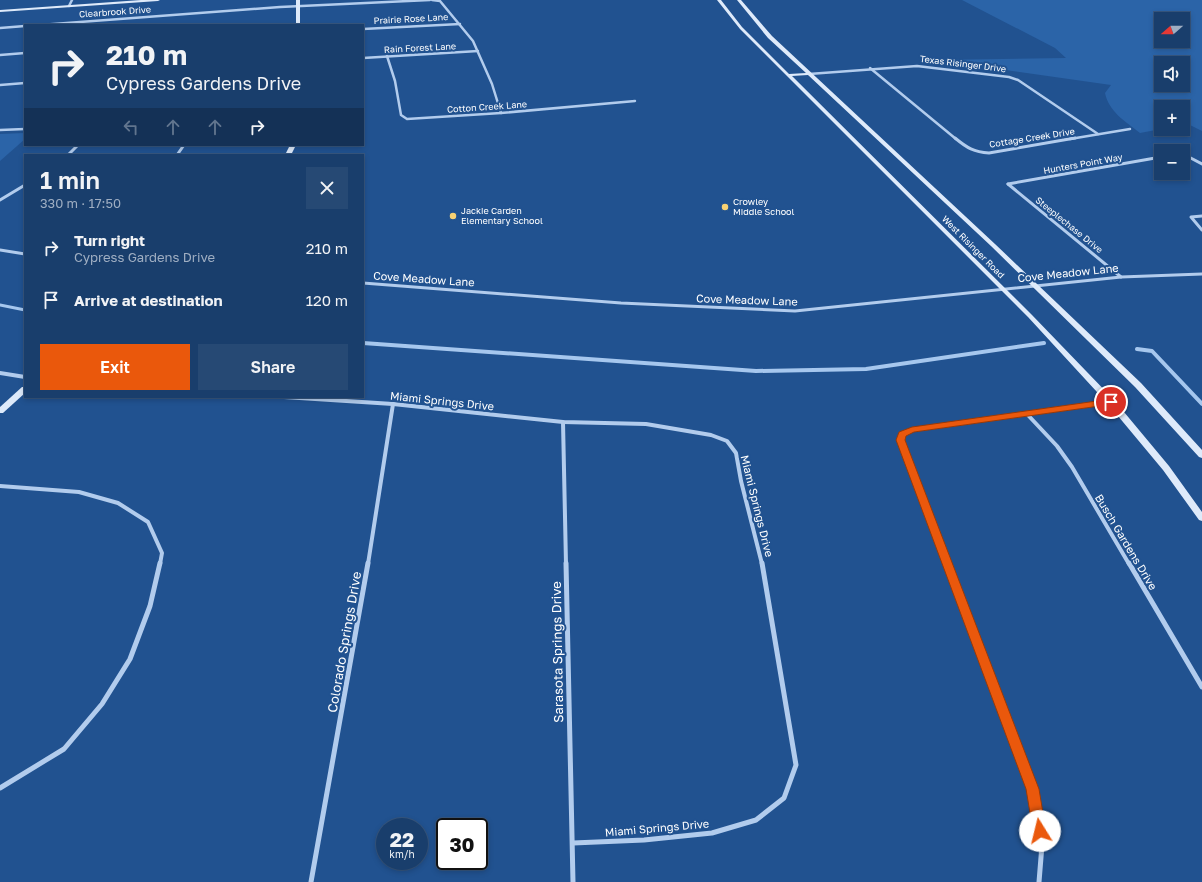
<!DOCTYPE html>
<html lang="en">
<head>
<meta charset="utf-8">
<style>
  body { margin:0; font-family:"Golos Text",sans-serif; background:#264974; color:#f1f3f6; height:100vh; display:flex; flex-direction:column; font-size:15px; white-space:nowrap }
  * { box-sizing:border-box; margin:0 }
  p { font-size:13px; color:#9faec2 }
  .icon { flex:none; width:22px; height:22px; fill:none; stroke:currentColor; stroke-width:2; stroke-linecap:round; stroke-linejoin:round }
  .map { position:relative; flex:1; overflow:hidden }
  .details { position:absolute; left:24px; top:154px; width:340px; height:244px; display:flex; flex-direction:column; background:#193e6c; border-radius:0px; box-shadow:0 2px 6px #0003,0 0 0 1px #37577f }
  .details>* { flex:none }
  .guide { position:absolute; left:24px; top:24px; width:340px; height:122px; border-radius:0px; box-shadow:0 2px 6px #0003,0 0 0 1px #37577f; background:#193e6c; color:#f1f3f6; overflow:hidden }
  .needle { width:26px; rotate:250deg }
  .fabs { position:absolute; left:1154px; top:12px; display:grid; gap:8px }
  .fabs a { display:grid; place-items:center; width:36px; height:36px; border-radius:0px; background:#193e6c; box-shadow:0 2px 6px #0003,0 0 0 1px #37577f; font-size:20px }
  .speed { position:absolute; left:376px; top:818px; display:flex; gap:8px; font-size:20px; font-weight:700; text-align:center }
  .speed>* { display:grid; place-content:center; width:52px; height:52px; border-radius:50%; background:#193e6c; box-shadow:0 2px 6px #0003,0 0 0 1px #37577f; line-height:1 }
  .speed small { font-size:10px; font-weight:400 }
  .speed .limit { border:2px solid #111; border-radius:6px; background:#fff; color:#111 }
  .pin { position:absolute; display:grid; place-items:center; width:34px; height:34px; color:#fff; margin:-17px; border:2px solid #fff; border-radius:50%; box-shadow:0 1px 4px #0007 }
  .me { position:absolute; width:44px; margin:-22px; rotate:351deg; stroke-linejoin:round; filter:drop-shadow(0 0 3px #0008) }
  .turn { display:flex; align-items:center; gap:14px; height:84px; padding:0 16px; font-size:18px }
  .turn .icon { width:52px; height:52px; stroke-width:2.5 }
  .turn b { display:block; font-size:28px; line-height:34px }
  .lanes { display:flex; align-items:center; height:38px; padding:0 16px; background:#0003; justify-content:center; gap:20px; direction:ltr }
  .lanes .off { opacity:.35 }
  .round { display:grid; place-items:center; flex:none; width:42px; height:42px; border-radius:0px; background:#264974 }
  .summary { display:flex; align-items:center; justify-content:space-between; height:68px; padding:0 16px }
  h1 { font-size:24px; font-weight:600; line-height:30px }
  .action { display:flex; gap:8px; margin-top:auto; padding:8px 16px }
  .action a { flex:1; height:46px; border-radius:0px; background:#ea580c; color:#fff; font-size:16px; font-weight:600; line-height:46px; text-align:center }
  .action a+a { background:#264974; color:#f1f3f6 }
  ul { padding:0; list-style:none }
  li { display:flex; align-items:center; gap:12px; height:52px; padding:0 16px }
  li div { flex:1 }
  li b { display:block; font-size:15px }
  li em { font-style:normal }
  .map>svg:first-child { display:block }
</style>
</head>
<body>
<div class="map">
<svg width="1202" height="882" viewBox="0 0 1202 882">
  <rect width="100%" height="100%" fill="#215290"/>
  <g fill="#2b64a8" fill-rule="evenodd">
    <path d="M 962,0 L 1202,0 L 1202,131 L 1188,124 L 1183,125 L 1183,107 L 1161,107 L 1161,129 L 1140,133 C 1125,121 1109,112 1105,93 L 1111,85 L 934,60 L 1066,58 L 1055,48 ZM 1161,19 L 1183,19 L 1183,41 L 1161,41 ZM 1161,63 L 1183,63 L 1183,85 L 1161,85 Z"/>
    <polygon points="25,133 25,139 0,161 0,134"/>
  </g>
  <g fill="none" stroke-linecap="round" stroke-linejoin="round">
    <polyline stroke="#a6c7ee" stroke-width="3" points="0,305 25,310"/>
    <g stroke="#a6c7ee" stroke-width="4">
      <polyline points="363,343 756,371 866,369 1044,343"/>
      <polyline points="1137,349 1152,351 1202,404"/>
    </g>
    <g stroke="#b2cced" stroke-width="2.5">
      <polyline points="432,0 440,1 473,41 492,84 501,113"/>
      <polyline points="69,6 72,0"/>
      <polyline points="40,25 280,7 430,0"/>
      <polyline points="0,28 25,26"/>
      <polyline points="363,29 460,24"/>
      <polyline points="0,55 25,53"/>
      <polyline points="387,56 395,81 401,115 407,119 501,113 635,101"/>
      <polyline points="363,58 478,51"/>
      <polyline points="870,68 956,139"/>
      <polyline points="809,74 917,66 1009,77 1018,80 1098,134"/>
      <polyline points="0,85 25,83"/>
      <polyline points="0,130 25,129"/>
      <polyline points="1070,139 1130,129"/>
    </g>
    <g stroke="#b2cced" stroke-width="3">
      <path d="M 955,138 C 967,148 974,152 989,153 L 1075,138"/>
      <polyline points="1183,154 1202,164"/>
      <polyline points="68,155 78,145"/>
      <polyline points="177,155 184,145"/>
      <polyline points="1008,184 1161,157"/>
      <polyline points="1008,184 1121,277"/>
      <polyline points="0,200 25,185"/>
      <polyline points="1202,216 1191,217 1202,230"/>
      <polyline points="0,250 25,254"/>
      <polyline points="363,283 621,303 795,311 1121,277 1202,274"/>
    </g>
    <g stroke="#b2cced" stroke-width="4">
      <polyline points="0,373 25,377"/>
      <polyline points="284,397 393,404 563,422 646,424 711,435 727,441 736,453 741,481 762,564"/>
      <polyline points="1026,413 1057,446 1072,467 1129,564"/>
      <polyline points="563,422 566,564"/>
      <polyline points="0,486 79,492 118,503 148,522 162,553 160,564"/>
      <polyline points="368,564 393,404"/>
      <polyline points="947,564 900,440 902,434 912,430 1111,402"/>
    </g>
    <g stroke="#b2cced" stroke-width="5">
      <polyline points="566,563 573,882"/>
      <polyline points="947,563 1033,789 1042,845 1039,882"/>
      <polyline points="1129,563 1202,687"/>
      <polyline points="0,788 64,749 102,704 130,659 150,606 160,563"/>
      <polyline points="573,843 644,840 712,833 756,820 784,798 796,765 762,563"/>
      <polyline points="311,882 368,563"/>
    </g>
    <g fill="#deeafa" fill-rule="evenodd">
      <polygon points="141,0 160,0 158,1 0,12 0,10"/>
      <rect x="296" y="0" width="4" height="25"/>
      <polygon points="717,0 721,0 742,27 789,74 806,73 768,38 737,0 741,0 772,36 995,244 1141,383 1202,450 1202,458 1199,457 1135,387 991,246 808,75 792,76 1032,315 1114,400 1169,466 1202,512 1202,521 1199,520 1163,470 1108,404 1028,317 740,29"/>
      <polygon points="290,145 296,145 291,155 285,155"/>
      <polygon points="22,387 25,387 25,393 3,413 0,413 0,407"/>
    </g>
  </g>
  <polygon fill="#ea580c" stroke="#983908" points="1111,399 1116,402 1114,404 914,432 906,436 905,440 1039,789 1046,831 1044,835 1040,837 1035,835 1033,831 1026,789 896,440 899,432 912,427"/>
  <g fill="#f9d273" stroke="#215290" stroke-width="1.5">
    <circle cx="725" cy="207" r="4"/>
    <circle cx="453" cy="216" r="4"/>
  </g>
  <g text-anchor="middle" stroke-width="4" stroke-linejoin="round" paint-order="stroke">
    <g font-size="9" fill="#fff" stroke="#215290">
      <text transform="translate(115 12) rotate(-4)" y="3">Clearbrook Drive</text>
      <text transform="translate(411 19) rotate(-3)" y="3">Prairie Rose Lane</text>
      <text transform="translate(420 48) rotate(-3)" y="3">Rain Forest Lane</text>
      <text transform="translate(963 64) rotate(7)" y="3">Texas Risinger Drive</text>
      <text transform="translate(487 107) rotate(-4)" y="3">Cotton Creek Lane</text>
      <text transform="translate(1032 138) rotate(-9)" y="3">Cottage Creek Drive</text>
      <text transform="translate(1083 164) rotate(-10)" y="3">Hunters Point Way</text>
      <text transform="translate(1069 225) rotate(39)" y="3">Steeplechase Drive</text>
      <text transform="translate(973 247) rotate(45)" y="3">West Risinger Road</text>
    </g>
    <g font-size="9" fill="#fff" stroke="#215290" text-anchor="start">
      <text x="733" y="205">Crowley<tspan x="733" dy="10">Middle School</tspan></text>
      <text x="461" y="214">Jackie Carden<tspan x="461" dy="10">Elementary School</tspan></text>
    </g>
    <g font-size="11" fill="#fff" stroke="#215290">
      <text transform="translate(1068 273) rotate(-6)" y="4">Cove Meadow Lane</text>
      <text transform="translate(424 279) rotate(4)" y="4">Cove Meadow Lane</text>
      <text transform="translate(747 300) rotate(2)" y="4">Cove Meadow Lane</text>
      <text transform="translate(442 401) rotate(6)" y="4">Miami Springs Drive</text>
      <text transform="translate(757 506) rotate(76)" y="4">Miami Springs Drive</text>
      <text transform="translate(1126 542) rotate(59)" y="4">Busch Gardens Drive</text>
      <text transform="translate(657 828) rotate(-5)" y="4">Miami Springs Drive</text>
    </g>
    <g font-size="13" fill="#fff" stroke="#215290">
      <text transform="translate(344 642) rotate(-80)" y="5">Colorado Springs Drive</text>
      <text transform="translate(557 652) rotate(-91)" y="5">Sarasota Springs Drive</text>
    </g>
  </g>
</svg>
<div class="fabs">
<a><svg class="needle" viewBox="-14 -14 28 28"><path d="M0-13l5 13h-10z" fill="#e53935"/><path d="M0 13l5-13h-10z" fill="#9faec2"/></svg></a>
<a><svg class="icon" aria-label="sound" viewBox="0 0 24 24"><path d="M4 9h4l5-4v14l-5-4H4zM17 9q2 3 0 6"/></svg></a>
<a>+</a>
<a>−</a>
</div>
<div class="speed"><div>22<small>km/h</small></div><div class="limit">30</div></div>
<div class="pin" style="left:1111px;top:402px;background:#d93025"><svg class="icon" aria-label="arrive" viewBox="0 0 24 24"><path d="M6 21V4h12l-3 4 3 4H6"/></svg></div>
<svg class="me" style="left:1040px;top:831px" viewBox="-20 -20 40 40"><circle r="19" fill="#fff"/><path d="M0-13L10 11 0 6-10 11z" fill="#ea580c"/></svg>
<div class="guide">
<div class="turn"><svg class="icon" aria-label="right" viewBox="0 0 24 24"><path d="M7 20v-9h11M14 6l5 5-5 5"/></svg><div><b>210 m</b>Cypress Gardens Drive</div></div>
<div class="lanes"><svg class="icon off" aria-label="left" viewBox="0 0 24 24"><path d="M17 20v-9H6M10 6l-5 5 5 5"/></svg><svg class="icon off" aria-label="ahead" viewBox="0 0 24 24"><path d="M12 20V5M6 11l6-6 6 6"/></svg><svg class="icon off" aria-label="ahead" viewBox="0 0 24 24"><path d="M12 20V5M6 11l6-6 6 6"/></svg><svg class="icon" aria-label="right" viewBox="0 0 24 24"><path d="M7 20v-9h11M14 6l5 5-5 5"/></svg></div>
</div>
<section class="details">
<div class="summary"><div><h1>1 min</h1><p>330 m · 17:50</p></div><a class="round"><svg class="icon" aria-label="close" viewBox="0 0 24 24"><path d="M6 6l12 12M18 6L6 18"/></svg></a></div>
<ul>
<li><svg class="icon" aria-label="right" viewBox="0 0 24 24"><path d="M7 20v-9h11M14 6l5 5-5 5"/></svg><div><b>Turn right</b><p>Cypress Gardens Drive</p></div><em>210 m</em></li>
<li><svg class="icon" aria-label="arrive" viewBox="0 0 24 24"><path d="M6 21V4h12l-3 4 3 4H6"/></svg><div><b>Arrive at destination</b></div><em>120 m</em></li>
</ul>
<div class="action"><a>Exit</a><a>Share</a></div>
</section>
</div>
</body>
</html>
